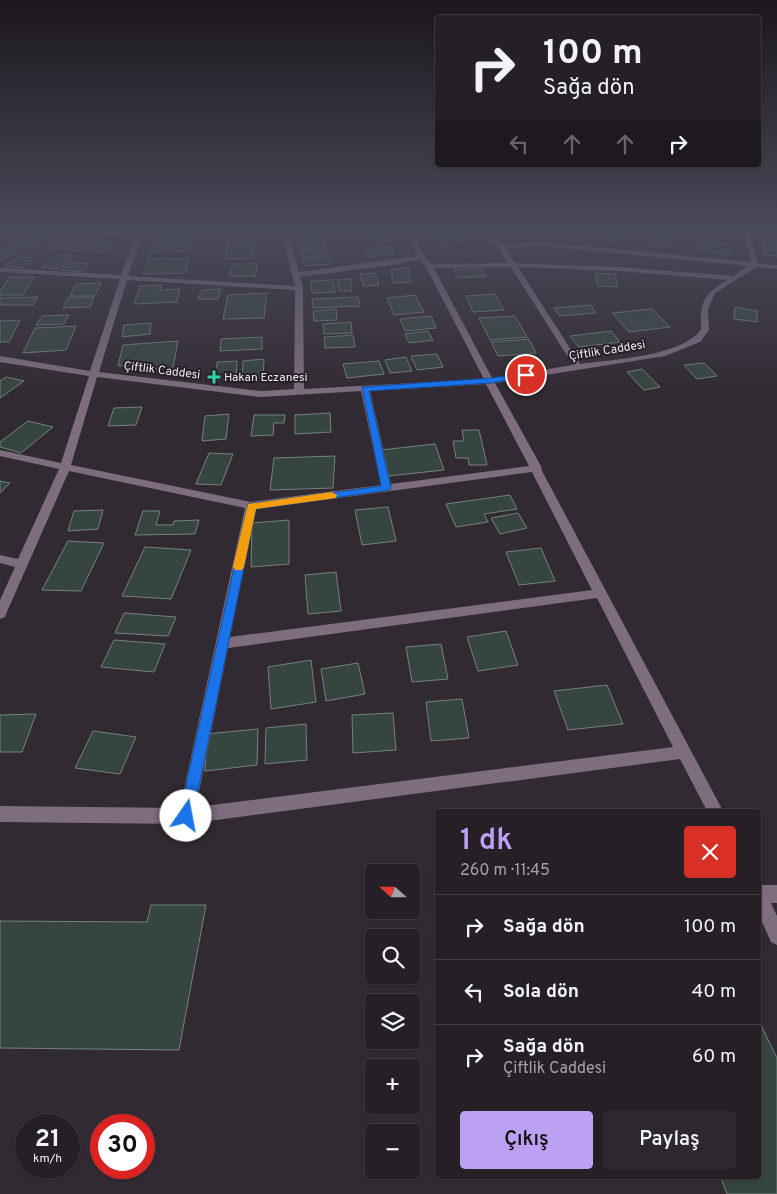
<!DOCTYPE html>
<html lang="tr">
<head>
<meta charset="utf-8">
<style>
  body { margin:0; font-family:Overpass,sans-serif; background:#2e282e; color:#f1f3f6; height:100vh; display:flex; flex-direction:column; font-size:19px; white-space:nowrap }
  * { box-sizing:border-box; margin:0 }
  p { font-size:16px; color:#a4a3a7 }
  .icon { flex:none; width:28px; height:28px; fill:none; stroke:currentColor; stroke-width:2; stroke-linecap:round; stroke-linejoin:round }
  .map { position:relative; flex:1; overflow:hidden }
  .sheet { position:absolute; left:435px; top:809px; width:326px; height:370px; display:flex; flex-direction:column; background:#262026; border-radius:5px; box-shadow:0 1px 4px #0004,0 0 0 1px #423e43 }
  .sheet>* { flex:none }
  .hud { position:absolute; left:435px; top:15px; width:326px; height:152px; border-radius:5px; box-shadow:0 1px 4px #0004,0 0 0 1px #423e43; background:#262026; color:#f1f3f6; overflow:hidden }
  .needle { width:32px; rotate:291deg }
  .tools { position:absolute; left:365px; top:864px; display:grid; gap:10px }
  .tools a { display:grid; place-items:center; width:55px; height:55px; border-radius:5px; background:#262026; box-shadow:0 1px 4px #0004,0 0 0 1px #423e43; font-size:25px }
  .speed { position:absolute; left:15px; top:1114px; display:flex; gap:10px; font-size:25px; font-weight:700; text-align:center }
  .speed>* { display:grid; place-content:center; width:65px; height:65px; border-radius:50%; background:#262026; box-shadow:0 1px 4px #0004,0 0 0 1px #423e43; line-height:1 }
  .speed small { font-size:12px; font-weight:400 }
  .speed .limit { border:8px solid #d22; background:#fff; color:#111 }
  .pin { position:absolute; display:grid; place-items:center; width:42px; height:42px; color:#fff; margin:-21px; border:2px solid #fff; border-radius:50%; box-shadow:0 1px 5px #0007 }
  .me { position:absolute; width:55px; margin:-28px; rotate:12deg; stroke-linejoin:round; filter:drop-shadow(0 0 4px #0008) }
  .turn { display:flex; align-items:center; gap:18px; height:105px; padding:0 25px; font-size:22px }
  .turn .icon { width:65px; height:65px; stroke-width:2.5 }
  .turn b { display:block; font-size:35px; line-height:42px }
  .lanes { display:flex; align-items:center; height:48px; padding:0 25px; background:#0003; justify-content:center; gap:25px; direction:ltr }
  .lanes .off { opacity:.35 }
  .round { display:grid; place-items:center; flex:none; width:52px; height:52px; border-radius:5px; background:#2e282e }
  .head { display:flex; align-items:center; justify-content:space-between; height:85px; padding:0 25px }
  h1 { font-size:30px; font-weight:600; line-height:38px; color:#bca0f2 }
  .action { display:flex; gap:10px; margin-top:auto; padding:10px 25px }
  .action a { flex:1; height:58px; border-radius:5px; background:#bca0f2; color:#111; font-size:20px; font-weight:600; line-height:58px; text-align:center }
  .action a+a { background:#2e282e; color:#f1f3f6 }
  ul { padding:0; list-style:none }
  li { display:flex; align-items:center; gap:15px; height:65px; padding:0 25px; border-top:1px solid #423e43 }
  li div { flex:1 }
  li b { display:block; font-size:19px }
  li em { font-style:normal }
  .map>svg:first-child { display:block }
</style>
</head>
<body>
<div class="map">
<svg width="777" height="1194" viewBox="0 0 777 1194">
  <rect width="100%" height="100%" fill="#322a32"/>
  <g fill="#374540" stroke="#74827d">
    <polygon points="90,229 117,229 114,233 87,231"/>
    <polygon points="227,229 253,229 252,234 225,235"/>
    <polygon points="517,229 536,229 533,235 515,233"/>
    <polygon points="551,229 568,229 566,237 549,236"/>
    <polygon points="599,229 618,229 617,242 597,240"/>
    <polygon points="622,229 637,231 636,244 621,243"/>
    <polygon points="758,229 777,229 777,235 759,234"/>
    <polygon points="651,230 670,232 668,246 648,244"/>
    <polygon points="194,231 189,251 149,252 156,232"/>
    <polygon points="319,231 322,237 297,239 294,234"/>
    <polygon points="446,232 448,234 458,233 466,242 437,245 428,234"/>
    <polygon points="389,234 393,241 366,244 362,237"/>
    <polygon points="36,235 50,237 33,248 7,245 17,239 29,240"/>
    <polygon points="63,236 77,237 63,249 48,248"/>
    <polygon points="762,240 777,241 777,256 764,255"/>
    <polygon points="255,241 253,258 225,259 228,242"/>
    <polygon points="698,241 730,244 731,254 697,250"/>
    <polygon points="76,242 91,242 82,251 67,250"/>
    <polygon points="96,242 117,244 108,252 86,251"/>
    <polygon points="324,242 326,248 299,250 298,244"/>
    <polygon points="391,247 395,254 368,257 364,249"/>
    <polygon points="4,249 17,250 0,262 0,252"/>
    <polygon points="327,250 329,255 302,257 300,252"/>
    <polygon points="61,254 75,256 57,269 42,267"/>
    <polygon points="18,257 34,258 22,268 5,266"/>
    <polygon points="329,257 332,264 305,266 302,259"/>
    <polygon points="189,258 185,273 143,274 149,259"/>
    <polygon points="71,262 90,264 81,272 61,270"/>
    <polygon points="233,264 258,264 255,276 229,276"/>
    <polygon points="408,268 411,282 393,283 391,269"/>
    <polygon points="481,268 486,276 458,278 454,270"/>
    <polygon points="375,273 379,285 364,286 360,274"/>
    <polygon points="595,273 615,274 618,287 598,286"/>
    <polygon points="10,277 35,277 23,295 0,295 0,291"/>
    <polygon points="350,279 352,291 339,291 337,280"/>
    <polygon points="333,280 335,292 312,293 311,281"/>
    <polygon points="101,283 95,296 70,296 76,284"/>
    <polygon points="162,285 160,290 180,289 177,302 134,304 140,286"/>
    <polygon points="221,289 218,299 198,299 202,290"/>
    <polygon points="267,293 264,318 223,319 228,295"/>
    <polygon points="495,294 504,310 473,312 466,296"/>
    <polygon points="415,295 424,312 394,315 387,298"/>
    <polygon points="38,297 33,305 0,305 0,298"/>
    <polygon points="94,297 90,307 63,308 68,298"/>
    <polygon points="358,297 360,306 313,308 312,299"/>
    <polygon points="591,305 596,313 559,316 554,308"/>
    <polygon points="735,307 757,311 757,322 734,319"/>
    <polygon points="336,309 337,320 314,321 313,311"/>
    <polygon points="652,309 670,327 629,332 612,313"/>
    <polygon points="69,315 64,324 36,325 42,316"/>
    <polygon points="431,316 436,328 405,331 400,319"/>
    <polygon points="515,316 527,337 490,340 479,318"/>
    <polygon points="20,320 9,342 0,342 0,321"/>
    <polygon points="351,322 352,333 324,334 323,324"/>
    <polygon points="151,323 150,334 122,337 124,325"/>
    <polygon points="76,326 66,350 23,353 35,328"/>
    <polygon points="428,331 433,340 409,343 405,334"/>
    <polygon points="611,331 620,342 579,347 570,336"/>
    <polygon points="353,335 355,347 325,348 324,337"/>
    <polygon points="262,337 262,349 220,351 221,339"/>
    <polygon points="529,339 536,353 498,356 491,342"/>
    <polygon points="178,341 173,368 143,370 144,364 118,366 123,345"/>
    <polygon points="437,354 443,367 417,370 411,356"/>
    <polygon points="406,357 412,371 390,373 385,360"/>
    <polygon points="264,359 263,378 242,379 243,361"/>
    <polygon points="237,361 236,379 216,380 217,362"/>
    <polygon points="379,361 384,374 347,378 343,364"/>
    <polygon points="704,363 717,376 697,379 684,365"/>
    <polygon points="642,369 660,387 644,390 627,372"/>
    <polygon points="6,377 24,381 0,398 0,381"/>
    <polygon points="142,407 136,425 108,426 114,408"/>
    <polygon points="330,413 331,432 295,434 295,415"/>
    <polygon points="229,414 226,439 202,441 205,416"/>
    <polygon points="254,415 285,415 284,423 274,423 273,435 251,436"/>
    <polygon points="28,421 53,427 21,453 0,447 0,442"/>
    <polygon points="462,430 479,430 487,465 469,465 468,458 456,458 453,441 464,441"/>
    <polygon points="435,444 444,470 388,476 381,450"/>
    <polygon points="209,453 233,454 221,485 196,484"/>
    <polygon points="335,456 333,488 270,490 274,458"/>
    <polygon points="0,481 10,483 0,493"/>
    <polygon points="510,495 517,509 484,514 488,522 456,527 446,504"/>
    <polygon points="388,507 396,541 362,545 355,510"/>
    <polygon points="103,510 98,529 68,531 74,511"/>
    <polygon points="143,511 160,511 156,525 173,525 174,521 199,520 195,534 135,535"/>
    <polygon points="518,513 527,528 500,534 491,518"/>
    <polygon points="289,520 289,564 251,567 252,523"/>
    <polygon points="68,541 104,543 81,591 42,590"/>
    <polygon points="145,547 191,550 171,599 122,596"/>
    <polygon points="541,548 555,581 519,585 506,552"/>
    <polygon points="336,572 341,611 308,614 305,575"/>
    <polygon points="124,613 176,617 168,636 115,633"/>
    <polygon points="506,631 518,665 478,671 467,637"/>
    <polygon points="114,640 165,644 154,672 101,667"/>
    <polygon points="441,644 448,679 412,682 406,647"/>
    <polygon points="311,660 316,702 271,709 268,667"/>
    <polygon points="358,663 365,694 326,701 321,669"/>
    <polygon points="607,685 623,724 568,730 554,691"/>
    <polygon points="462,699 469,738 431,741 426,702"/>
    <polygon points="393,713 396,750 353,753 352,715"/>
    <polygon points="36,714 22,752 0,752 0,715"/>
    <polygon points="306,724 307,760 265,764 266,728"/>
    <polygon points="258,729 257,765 205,771 206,734"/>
    <polygon points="93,731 136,737 120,774 75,768"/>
    <polygon points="151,905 206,905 179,1050 0,1048 0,921 147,922"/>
    <polygon points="759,1021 777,1058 777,1194 727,1194 720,1176 759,1176"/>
  </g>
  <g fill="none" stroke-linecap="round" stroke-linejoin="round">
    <g fill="#7e6d7f" fill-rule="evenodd">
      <path d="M 34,229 L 69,229 L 137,234 L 139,229 L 145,229 L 128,276 L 295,286 L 281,229 L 287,229 L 299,272 L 417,256 L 406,229 L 412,229 L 424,256 L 431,264 L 508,263 L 498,247 L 482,235 L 480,229 L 486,229 L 487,233 L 502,244 L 542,242 L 751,262 L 743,229 L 749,229 L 758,263 L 777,265 L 777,269 L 757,267 L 715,293 L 708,310 L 709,330 L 700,342 L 665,356 L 495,383 L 542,468 L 541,469 L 723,811 L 707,811 L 680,759 L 186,824 L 0,822 L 0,806 L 180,808 L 245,508 L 69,471 L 6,614 L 5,617 L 0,619 L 0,600 L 15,567 L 0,563 L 0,555 L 18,559 L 59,469 L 0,456 L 0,450 L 61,463 L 89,376 L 0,362 L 0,356 L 90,371 L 120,279 L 0,272 L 0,268 L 121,275 L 135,238 ZM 542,246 L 748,266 L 733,276 L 619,267 L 515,263 L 506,248 ZM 419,259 L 426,267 L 484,379 L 304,389 L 303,288 L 300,277 L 399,264 ZM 511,267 L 573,365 L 492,378 L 434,268 ZM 518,267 L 619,271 L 727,280 C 703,295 700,301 701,330 C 679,357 614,359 580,364 ZM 127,280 L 295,290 L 294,389 L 261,391 L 99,372 ZM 97,377 L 261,397 L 361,391 L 381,485 L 251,502 L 71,465 ZM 486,384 L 529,466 L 391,484 L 370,391 ZM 532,472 L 592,590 L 230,637 L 256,509 ZM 597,598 L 673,747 L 196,807 L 228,648 Z"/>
      <polygon points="759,885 777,885 777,903 771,903 777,916 777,945 771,942 759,915"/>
    </g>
  </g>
  <linearGradient id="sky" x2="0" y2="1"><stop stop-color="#1c171c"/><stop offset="0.58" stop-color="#494a5a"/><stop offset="1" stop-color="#494a5a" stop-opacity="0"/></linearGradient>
  <rect width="777" height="396" fill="url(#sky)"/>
  <polygon fill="#1a73e8" stroke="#114b97" points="526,373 530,375 529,377 491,383 369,391 391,488 390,490 256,509 193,816 191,821 186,823 181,821 179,816 248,504 381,486 362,387 491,378"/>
  <polygon fill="#f59e0b" points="332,492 337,495 336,498 256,509 244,567 242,570 235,570 233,567 248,504"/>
  <path fill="#2cd5ab" stroke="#282028" stroke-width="2" d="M211.5 369.5h5v5h5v5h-5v5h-5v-5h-5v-5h5z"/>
  <g text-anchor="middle" stroke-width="4" stroke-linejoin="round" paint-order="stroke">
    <g font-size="12" fill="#f0eaf0" stroke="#282028">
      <text transform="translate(607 350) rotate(-9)" y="4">Çiftlik Caddesi</text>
      <text transform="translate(162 370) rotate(7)" y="4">Çiftlik Caddesi</text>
    </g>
    <g font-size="12" fill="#f0eaf0" stroke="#282028" text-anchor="start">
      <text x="224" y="381">Hakan Eczanesi</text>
    </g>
  </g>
</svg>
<div class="tools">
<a><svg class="needle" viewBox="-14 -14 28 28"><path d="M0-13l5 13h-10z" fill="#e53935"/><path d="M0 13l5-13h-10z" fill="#a4a3a7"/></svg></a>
<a><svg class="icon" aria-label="search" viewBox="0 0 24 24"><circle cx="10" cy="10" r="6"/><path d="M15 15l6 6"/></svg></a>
<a><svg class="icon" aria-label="layers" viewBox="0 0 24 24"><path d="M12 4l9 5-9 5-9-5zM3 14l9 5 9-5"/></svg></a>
<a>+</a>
<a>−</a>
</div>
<div class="speed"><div>21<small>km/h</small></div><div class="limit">30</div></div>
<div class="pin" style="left:526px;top:375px;background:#d93025"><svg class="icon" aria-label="arrive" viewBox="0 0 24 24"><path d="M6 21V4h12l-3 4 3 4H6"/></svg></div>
<svg class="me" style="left:186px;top:816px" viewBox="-20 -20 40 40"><circle r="19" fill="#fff"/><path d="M0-13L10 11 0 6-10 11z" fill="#1a73e8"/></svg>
<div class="hud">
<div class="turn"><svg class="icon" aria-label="right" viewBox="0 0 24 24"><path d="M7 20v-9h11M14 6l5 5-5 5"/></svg><div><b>100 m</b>Sağa dön</div></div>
<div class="lanes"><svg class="icon off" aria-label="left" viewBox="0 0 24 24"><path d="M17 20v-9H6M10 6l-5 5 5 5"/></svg><svg class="icon off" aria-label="ahead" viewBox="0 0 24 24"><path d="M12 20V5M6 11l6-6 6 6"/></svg><svg class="icon off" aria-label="ahead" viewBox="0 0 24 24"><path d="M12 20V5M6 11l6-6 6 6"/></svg><svg class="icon" aria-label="right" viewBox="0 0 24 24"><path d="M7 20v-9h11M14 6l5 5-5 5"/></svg></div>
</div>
<section class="sheet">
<div class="head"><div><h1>1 dk</h1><p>260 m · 11:45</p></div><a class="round" style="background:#d93025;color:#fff"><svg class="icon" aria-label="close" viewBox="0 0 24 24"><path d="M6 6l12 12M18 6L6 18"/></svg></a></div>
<ul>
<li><svg class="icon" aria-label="right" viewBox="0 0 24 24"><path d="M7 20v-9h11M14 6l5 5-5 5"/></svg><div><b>Sağa dön</b></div><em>100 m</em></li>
<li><svg class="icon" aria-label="left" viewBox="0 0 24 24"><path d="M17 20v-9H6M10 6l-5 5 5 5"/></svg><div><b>Sola dön</b></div><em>40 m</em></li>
<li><svg class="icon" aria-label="right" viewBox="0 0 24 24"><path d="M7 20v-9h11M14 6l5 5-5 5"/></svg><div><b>Sağa dön</b><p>Çiftlik Caddesi</p></div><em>60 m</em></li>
</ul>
<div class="action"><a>Çıkış</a><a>Paylaş</a></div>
</section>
</div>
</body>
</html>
